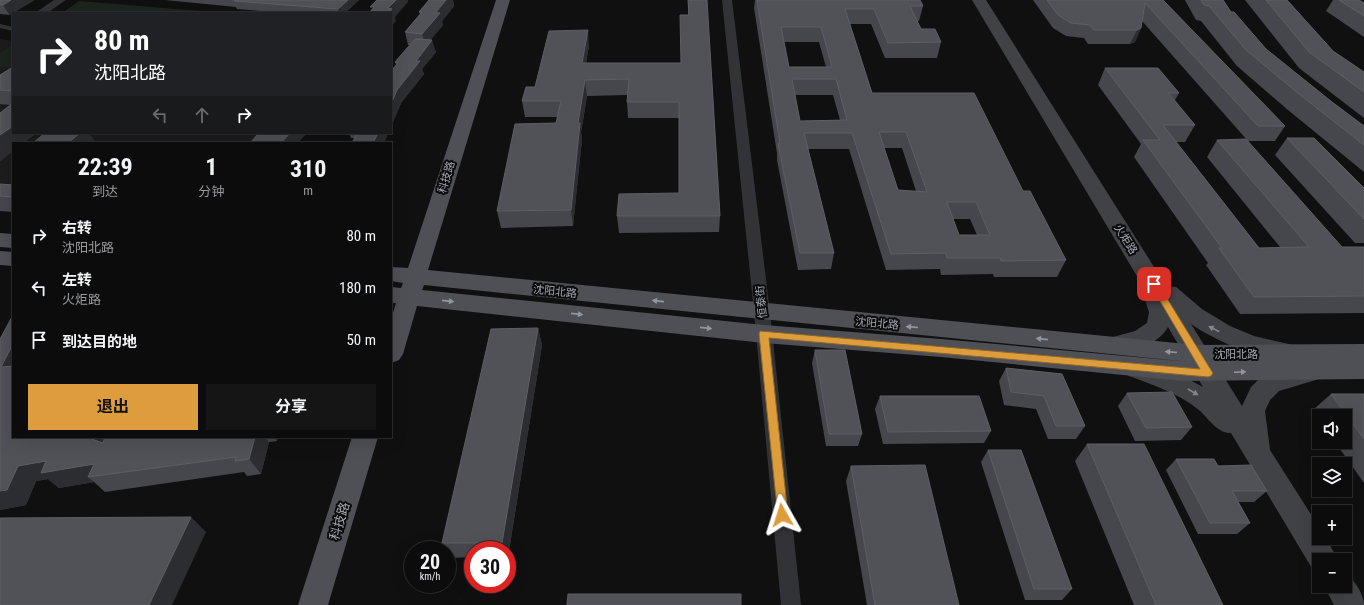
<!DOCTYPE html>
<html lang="zh">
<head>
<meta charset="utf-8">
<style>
  body { margin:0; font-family:"Roboto Condensed","Noto Sans SC",sans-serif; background:#151516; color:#f1f3f6; height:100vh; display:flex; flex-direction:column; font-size:15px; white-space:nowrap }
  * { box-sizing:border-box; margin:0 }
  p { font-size:13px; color:#9a9b9d }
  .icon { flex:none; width:22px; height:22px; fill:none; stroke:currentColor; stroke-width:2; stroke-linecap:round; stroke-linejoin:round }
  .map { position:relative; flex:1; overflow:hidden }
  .details { position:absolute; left:12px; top:142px; width:380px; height:296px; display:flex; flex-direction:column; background:#0c0c0d; border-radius:0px; box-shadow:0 4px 16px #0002,0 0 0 1px #2c2c2e }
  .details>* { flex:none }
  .top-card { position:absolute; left:12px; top:12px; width:380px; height:122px; border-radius:0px; box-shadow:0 4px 16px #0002,0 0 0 1px #2c2c2e; background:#202124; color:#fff; overflow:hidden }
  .fabs { position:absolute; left:1312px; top:409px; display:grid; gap:8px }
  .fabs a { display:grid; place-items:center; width:40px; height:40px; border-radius:0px; background:#0c0c0d; box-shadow:0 4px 16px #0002,0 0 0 1px #2c2c2e; font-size:20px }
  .speed { position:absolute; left:404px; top:541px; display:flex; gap:8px; font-size:20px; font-weight:700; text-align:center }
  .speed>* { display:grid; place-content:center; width:52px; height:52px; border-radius:50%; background:#0c0c0d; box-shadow:0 4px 16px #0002,0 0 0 1px #2c2c2e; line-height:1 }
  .speed small { font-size:10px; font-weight:400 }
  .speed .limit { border:6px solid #d22; background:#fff; color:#111 }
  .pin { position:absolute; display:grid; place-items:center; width:34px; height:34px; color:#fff; margin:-17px; border-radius:8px; box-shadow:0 2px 6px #0006 }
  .me { position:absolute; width:44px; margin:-22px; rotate:354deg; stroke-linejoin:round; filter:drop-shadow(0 0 3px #0008) }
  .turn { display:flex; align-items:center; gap:14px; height:84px; padding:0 16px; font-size:18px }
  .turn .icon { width:52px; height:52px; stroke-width:2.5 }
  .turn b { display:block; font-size:28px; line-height:34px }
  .lanes { display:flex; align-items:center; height:38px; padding:0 16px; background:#0003; justify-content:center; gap:20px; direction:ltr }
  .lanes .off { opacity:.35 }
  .eta { display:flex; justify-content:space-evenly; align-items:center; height:68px; text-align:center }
  .eta b { font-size:24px; font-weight:700; line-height:28px }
  .action { display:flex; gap:8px; margin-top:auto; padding:8px 16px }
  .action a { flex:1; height:46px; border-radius:0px; background:#de9d3c; color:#111; font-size:16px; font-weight:700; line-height:46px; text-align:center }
  .action a+a { background:#151516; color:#f1f3f6 }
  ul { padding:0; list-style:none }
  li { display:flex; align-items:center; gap:12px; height:52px; padding:0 16px }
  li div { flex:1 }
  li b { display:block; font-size:15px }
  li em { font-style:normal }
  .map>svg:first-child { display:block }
</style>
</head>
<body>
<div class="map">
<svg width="1364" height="605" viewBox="0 0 1364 605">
  <rect width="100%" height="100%" fill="#101011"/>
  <polygon fill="#1c1c1e" points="0,39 13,41 13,133 263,133 253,143 13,143 13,200 0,199"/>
  <g fill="#1d241d">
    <polygon points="79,1 225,13 62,13"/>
    <polygon points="13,45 13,67 0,66 0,53"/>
  </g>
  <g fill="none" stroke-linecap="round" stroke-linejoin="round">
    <polygon fill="#323336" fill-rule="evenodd" points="0,24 13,27 13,31 0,28"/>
    <g fill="#323336" fill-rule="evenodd">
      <polygon points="54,0 66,0 47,13 35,13"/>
      <polygon points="722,0 732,0 770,312 801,605 781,605 754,312"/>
    </g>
    <g fill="#404246" fill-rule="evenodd">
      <path d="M 972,0 L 986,0 L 1166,286 L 1176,287 L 1202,309 L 1230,326 L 1254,336 L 1293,345 L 1297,351 L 1293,357 C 1267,366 1213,339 1191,324 L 1242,406 L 1251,387 L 1262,376 L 1311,363 L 1319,365 L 1323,372 L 1319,379 L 1279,391 L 1270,400 L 1265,411 L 1270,450 L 1319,527 L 1319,538 L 1326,538 L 1338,560 L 1319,560 L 1319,572 L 1313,570 L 1231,433 C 1218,434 1208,418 1199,410 C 1178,393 1153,385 1129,376 L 1125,369 L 1129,362 L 1137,360 L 1145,362 L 1184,377 L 1203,387 L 1168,327 C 1158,346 1121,359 1102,352 L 1098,346 L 1102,340 L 1135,331 L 1147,323 L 1149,312 L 1142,291 L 1144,288 Z"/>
      <path d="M 1345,574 C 1354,578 1364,595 1364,605 L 1334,605 L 1324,586 L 1345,586 Z"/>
    </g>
    <g fill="#4e5055" fill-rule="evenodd">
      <path d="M 496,0 L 510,0 L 428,270 L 1197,345 L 1364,344 L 1364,379 L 1184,381 L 941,357 L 764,343 L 417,306 L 403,354 L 399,360 L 391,363 L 391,319 L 396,303 L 391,303 L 391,287 L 401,288 L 403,283 L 391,281 L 391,267 L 408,268 ZM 424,285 L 1190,362 L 941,339 L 764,325 L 422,290 Z"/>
      <polygon points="0,233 13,234 13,248 0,247"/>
      <polygon points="0,251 13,252 13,266 0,265"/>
      <polygon points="352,437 378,437 328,605 298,605"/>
    </g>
  </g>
  <g fill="#46474c" fill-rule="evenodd">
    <polygon points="0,0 10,15 0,14"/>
    <polygon points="165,0 359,0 345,13 284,13 237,9 236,7"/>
    <polygon points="429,0 453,0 454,6 442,21 443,25 430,40 436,52 422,69 424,74 401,103 391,127 391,71 396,65 395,62 410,45 408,45 405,32 420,14 419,12"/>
    <polygon points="688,0 707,0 720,216 719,232 619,233 617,216 679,193 679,118 628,118 627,102 627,95 587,96 581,132 582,139 573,226 501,228 497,211 556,123 558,117 525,117 522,101 535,87 589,46 586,63 681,63 688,15"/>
    <path d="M 755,0 L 920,0 L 923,6 L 919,21 L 917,21 L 921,29 L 941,42 L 937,58 L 885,58 L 871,24 L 850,24 L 872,93 L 1023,191 L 1066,260 L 1057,277 L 994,277 L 993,274 L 941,275 L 940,269 L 886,270 L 849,149 L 808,149 L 834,253 L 831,269 L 798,270 L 777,160 L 777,153 L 754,8 ZM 784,42 L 819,42 L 826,67 L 789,67 ZM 795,95 L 833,95 L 840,120 L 800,121 ZM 884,148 L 902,148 L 916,191 L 898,190 ZM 953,219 L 970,219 L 977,235 L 959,235 Z"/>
    <polygon points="1033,0 1163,0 1285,126 1275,141 1248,141 1142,21 1141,28 1135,42 1130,44 1088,44 1084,38 1066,36 1053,28"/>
    <polygon points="1185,0 1223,0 1231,12 1266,49 1332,102 1364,126 1364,172 1288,110 1237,66 1201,21 1196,20"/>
    <polygon points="1245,0 1287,0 1333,51 1364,72 1364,118 1299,68"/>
    <polygon points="1333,0 1359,0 1364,3 1364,37 1326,11"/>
    <polygon points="13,67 13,133 36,133 23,143 13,143 13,151 0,161 10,105 0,104 0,75"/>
    <polygon points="1105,68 1179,93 1175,100 1195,125 1185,142 1176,142 1259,248 1280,247 1207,157 1217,140 1342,247 1364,247 1364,313 1240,314 1206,265 1208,263 1134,157 1141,144 1098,85"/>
    <polygon points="349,133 388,133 384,143 355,138 351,138"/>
    <polygon points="1287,138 1364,188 1364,243 1355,243 1275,155"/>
    <polygon points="0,184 13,185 13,212 0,211"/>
    <polygon points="538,328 542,345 508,557 507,557 507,550 473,550 473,557 450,558 447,552 447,550 446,550 442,543"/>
    <polygon points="0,339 13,437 278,437 277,441 269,442 261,474 247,476 244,472 105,492 94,482 59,488 48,479 36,481 26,505 0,510"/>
    <polygon points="815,350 862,434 858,446 826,446 812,363"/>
    <polygon points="1006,368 1062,374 1085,426 1076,439 1048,439 1036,409 1004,405 999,381"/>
    <polygon points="1127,393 1192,427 1181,440 1135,441 1118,406"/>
    <polygon points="1331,394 1364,394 1364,483 1335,442 1345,442 1345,416 1319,416 1319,418 1313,410"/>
    <polygon points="880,396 991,431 984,443 883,444 875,409"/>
    <polygon points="1087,444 1223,605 1134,605 1075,461"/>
    <polygon points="988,450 1072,589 1062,600 1025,600 981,462"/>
    <polygon points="1176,459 1218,466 1267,491 1254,502 1238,502 1250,523 1237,534 1198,534 1166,470"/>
    <polygon points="851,466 959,605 867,605 846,481"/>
  </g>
  <g fill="#2c2d30">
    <polygon points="11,0 35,0 10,15 3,5"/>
    <polygon points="348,0 359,0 345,13 339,13 338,9"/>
    <polygon points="396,0 408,0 408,2 395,17 396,21 391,26 391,13 389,13 388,8"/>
    <polygon points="446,0 453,0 454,6 442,21 443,25 426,46 422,34 436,12"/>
    <polygon points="1141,28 1135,42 1130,44 1137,30"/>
    <polygon points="588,30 589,46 583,79 582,63"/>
    <polygon points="432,40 436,52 422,69 424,74 401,103 391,127 391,104 397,90 416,61"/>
    <polygon points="585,80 587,96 581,132 582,139 573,226 571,210 578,123"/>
    <polygon points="13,126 13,133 36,133 23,143 13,143 13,151 0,161 0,135"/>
    <polygon points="80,133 89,133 95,141 92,143 68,143"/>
    <polygon points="290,133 307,133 298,143 281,143"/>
    <polygon points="378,133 388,133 384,143 373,143"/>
    <polygon points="538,328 542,345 508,557 507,555 507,550 505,550 502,543"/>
    <polygon points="13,344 13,378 1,367"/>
    <polygon points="84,437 105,437 100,451"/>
    <polygon points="255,437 265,437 269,442 261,474 249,459"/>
    <polygon points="273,437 278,437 277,441"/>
    <polygon points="46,461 94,464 88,477 94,482 59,488 48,479 36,481 26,505 0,510 0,491 18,466"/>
    <polygon points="191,517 206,532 172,605 149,605"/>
  </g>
  <g fill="#505257" stroke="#5d5f65" fill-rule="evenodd">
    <polygon points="0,0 11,0 3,5 0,4"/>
    <polygon points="235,0 348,0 338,9 234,1"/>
    <polygon points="377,0 396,0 388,8 392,9 389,13 369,13 374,7 370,7"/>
    <polygon points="429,0 446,0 436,12 440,13 422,34 405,32 422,12 419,12"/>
    <polygon points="688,0 707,0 720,216 617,216 619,194 679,193 679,102 627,102 629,79 585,80 578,123 580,123 571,210 497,211 515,124 556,123 561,101 522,101 526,87 535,87 549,31 588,30 582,63 681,63 680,15 689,15"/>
    <path d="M 757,0 L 920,0 L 923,6 L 910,6 L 921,29 L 935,29 L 941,42 L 888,43 L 874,9 L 845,9 L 872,93 L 974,93 L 1023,191 L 1030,191 L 1066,260 L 1001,261 L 1000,258 L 947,258 L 946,253 L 891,254 L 852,133 L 804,133 L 834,253 L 800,253 L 778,144 L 780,143 ZM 781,27 L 821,27 L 832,67 L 789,67 ZM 792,79 L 836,79 L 847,120 L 800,121 ZM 879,132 L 906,132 L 927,192 L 898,190 ZM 947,202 L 976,202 L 990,235 L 959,235 Z"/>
    <polygon points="1047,0 1163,0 1285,126 1258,126 1145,3 1141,28 1137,30 1094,30 1090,25 1071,23 1058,15"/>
    <polygon points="1201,0 1223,0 1231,12 1234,12 1266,49 1332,102 1364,126 1364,145 1299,94 1246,50 1209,6 1204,5"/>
    <polygon points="1266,0 1287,0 1333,51 1364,72 1364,92 1309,52"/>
    <polygon points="1339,0 1359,0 1364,3 1364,16"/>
    <polygon points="415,39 432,40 416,61 420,61 397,90 391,104 391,71 398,63 395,62"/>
    <polygon points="13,67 13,91 0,90 0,75"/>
    <polygon points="1105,68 1158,68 1179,93 1168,93 1195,125 1163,125 1259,248 1309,247 1217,140 1246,139 1342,247 1364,247 1364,296 1254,297 1219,248 1222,248 1143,140 1160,140"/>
    <polygon points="13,103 13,126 0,135 0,113"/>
    <polygon points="45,133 80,133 68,143 33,143"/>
    <polygon points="259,133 290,133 281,143 250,143"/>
    <polygon points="357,133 378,133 373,143 352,143"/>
    <polygon points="1287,138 1314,138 1364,188 1364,219"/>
    <polygon points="0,184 13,185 13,197 0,196"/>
    <polygon points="13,315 13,344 1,367 13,366 13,437 86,437 103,443 105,437 255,437 249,459 235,461 236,457 88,477 94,464 41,473 46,461 18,466 7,490 0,491 0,339"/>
    <polygon points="538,328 502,543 442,543 491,329"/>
    <polygon points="815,350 845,350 862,434 829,434"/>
    <polygon points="1006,368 1062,374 1085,426 1056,426 1044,396 1011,392"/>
    <polygon points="1172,392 1192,427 1146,428 1127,393"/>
    <polygon points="1331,394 1364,394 1364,439"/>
    <polygon points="880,396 979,396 991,431 888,432"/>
    <polygon points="1087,444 1144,444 1223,605 1156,605"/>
    <polygon points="988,450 1021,450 1072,589 1034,589"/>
    <polygon points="1176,459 1214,459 1218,466 1251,465 1267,491 1232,491 1250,523 1210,523"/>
    <polygon points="925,465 959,605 875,605 851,466"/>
    <polygon points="191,517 149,605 0,605 0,518"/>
    <polygon points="568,594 741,594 741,605 567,605"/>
  </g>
  <defs><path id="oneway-solid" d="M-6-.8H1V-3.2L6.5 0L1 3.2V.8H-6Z"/></defs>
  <g fill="#92969f">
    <use href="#oneway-solid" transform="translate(448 301) rotate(6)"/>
    <use href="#oneway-solid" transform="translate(658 301) rotate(-174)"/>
    <use href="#oneway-solid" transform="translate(577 314) rotate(6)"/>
    <use href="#oneway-solid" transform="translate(912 327) rotate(-175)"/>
    <use href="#oneway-solid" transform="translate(706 328) rotate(6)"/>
    <use href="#oneway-solid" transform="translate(1042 339) rotate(-174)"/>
    <use href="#oneway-solid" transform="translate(1171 352) rotate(-175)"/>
    <use href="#oneway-solid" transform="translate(1240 372) rotate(-2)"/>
  </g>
  <g fill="#80848c">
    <use href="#oneway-solid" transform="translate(1214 329) rotate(-152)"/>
    <use href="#oneway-solid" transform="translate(1193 392) rotate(30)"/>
  </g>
  <polygon fill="#de9d3c" stroke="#906627" points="1154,281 1157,282 1211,370 1213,373 1211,376 1208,377 769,338 788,515 786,518 782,520 778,518 759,334 760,331 1200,369 1150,284"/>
  <g text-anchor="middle" stroke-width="4" stroke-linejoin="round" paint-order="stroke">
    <g font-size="11" fill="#a3a8b1" stroke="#0b0b0c">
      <text transform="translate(446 177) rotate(-73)" y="4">科技路</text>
      <text transform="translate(1126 239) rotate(58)" y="4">火炬路</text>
      <text transform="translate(555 291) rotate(6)" y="4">沈阳北路</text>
      <text transform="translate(761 302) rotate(-96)" y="4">恒泰街</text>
      <text transform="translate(877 323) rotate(5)" y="4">沈阳北路</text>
      <text x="1236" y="358">沈阳北路</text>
    </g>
    <g font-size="13" fill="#a3a8b1" stroke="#0b0b0c">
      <text transform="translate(339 521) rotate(-73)" y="5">科技路</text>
    </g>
  </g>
</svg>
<div class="fabs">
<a><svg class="icon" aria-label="sound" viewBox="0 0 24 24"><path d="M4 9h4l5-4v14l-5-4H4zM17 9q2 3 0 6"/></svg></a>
<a><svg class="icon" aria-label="layers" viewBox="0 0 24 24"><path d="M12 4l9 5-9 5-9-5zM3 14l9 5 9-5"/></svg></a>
<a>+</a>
<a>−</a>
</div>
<div class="speed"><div>20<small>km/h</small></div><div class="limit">30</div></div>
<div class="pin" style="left:1154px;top:284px;background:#d93025"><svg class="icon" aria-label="arrive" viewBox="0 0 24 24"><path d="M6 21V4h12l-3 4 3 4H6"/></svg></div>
<svg class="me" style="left:782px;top:515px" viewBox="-20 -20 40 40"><path d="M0-17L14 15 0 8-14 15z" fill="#de9d3c" stroke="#fff" stroke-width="4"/></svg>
<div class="top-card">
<div class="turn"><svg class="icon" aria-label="right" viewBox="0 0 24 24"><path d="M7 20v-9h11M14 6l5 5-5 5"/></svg><div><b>80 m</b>沈阳北路</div></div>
<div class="lanes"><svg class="icon off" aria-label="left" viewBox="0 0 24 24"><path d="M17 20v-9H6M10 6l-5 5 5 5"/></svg><svg class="icon off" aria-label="ahead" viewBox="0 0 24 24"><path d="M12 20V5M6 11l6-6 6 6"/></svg><svg class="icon" aria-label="right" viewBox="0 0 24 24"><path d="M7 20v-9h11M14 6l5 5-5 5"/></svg></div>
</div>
<section class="details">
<div class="eta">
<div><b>22:39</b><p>到达</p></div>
<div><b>1</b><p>分钟</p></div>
<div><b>310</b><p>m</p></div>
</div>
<ul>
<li><svg class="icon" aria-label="right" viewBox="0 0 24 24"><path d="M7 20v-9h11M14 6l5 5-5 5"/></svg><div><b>右转</b><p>沈阳北路</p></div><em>80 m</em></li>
<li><svg class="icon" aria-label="left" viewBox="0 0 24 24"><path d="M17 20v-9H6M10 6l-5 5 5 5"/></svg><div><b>左转</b><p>火炬路</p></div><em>180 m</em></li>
<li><svg class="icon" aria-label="arrive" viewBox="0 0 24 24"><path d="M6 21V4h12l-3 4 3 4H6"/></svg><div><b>到达目的地</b></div><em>50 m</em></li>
</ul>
<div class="action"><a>退出</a><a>分享</a></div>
</section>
</div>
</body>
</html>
